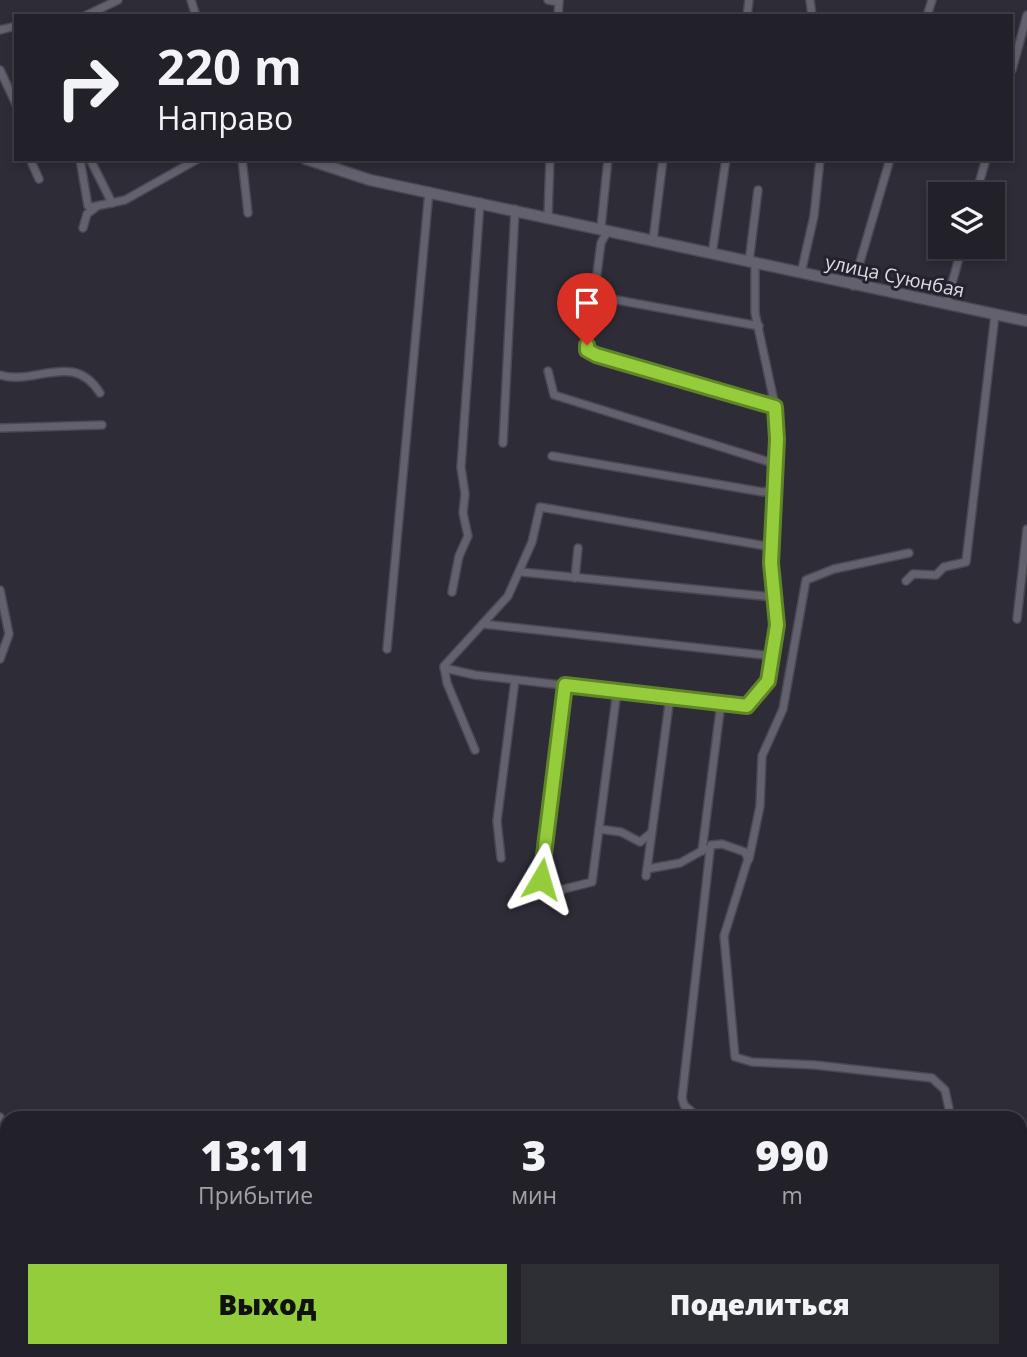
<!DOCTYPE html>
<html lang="ru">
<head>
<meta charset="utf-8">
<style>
  body { margin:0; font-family:"Open Sans",sans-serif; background:#2e2e35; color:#f1f3f6; height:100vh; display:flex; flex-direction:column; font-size:26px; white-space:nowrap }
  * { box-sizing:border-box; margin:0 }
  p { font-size:23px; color:#a2a3a8 }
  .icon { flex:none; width:38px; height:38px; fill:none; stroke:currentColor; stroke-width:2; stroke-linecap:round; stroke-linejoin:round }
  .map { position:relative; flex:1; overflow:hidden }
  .panel { position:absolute; left:0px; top:1111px; width:1027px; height:247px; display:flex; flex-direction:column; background:#222129; border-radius:21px 21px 0 0; box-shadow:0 4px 10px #0003,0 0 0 2px #3f3e46 }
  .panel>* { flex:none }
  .guide { position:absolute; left:14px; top:14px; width:999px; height:147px; border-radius:0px; box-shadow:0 4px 10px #0003,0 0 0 2px #3f3e46; background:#222129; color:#f1f3f6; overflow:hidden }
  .buttons { position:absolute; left:928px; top:182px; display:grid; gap:14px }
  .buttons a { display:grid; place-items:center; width:77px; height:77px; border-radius:0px; background:#222129; box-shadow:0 4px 10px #0003,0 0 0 2px #3f3e46; font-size:35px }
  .pin { position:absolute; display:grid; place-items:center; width:60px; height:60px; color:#fff; margin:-72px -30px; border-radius:50% 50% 50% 0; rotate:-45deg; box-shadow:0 0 7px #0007 }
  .pin .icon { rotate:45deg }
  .me { position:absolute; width:77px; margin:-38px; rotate:7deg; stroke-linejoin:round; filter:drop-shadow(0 0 5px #0008) }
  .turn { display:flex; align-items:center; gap:24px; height:147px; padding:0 28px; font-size:32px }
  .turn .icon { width:91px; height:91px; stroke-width:2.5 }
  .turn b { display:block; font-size:49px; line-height:60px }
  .eta { display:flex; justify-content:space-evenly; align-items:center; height:119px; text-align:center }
  .eta b { font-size:42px; font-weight:800; line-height:49px }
  .action { display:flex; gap:14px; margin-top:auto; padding:14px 28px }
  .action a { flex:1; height:80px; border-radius:0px; background:#94cc3c; color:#111; font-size:28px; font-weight:800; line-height:80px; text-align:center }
  .action a+a { background:#2e2e35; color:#f1f3f6 }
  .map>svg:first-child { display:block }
</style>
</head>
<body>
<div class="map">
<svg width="1027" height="1357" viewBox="0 0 1027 1357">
  <rect width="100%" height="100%" fill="#2e2c37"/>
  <g fill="#154b25">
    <polygon points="1027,1264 1027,1357 955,1357 953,1351 1020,1351 1020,1267 1026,1267"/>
    <polygon points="0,1296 7,1303 7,1351 102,1351 116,1357 0,1357"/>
  </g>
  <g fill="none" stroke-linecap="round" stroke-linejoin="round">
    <defs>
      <g id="street">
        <polyline points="191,0 196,16"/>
        <polyline points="548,0 559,2"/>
        <polyline points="810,0 812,16"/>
        <polyline points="85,16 118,0"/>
        <polyline points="558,16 559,0"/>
        <polyline points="747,16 749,0"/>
        <polyline points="927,16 932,0"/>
        <polyline points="0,30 16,26"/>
        <polyline points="0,70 16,104"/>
        <polyline points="1012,70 1027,15"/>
        <polyline points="30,159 39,179"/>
        <polyline points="80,159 88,206 92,207 125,200 198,159"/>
        <polyline points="90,159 112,203"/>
        <polyline points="242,159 248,213"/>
        <polyline points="976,194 986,159"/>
        <polyline points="548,216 550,159"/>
        <polyline points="601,227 608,159"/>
        <polyline points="83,228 87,214 95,208"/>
        <polyline points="608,230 601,243 587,350 636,367 775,407"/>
        <polyline points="653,240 663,159"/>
        <polyline points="712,254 726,159"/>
        <polyline points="749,262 758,190"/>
        <polyline points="801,273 814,216 820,159"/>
        <polyline points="853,286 890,159"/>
        <polyline points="595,296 759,326"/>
        <polyline points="946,305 962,247"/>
        <polyline points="548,371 554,395 776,464"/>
        <path d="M 0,375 C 36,386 73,350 100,393"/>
        <polyline points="0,428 102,425"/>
        <polyline points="503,443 515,209"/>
        <polyline points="552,456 763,492 774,490"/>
        <polyline points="521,572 773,597"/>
        <polyline points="575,578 578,548"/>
        <polyline points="906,581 913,574 936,575 944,567 966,562 995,315"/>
        <polyline points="0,590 9,634 0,659"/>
        <polyline points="452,592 459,556 468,536 463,513 465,494 461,467 480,202"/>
        <polyline points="1017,619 1027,529"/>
        <polyline points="483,624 773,656"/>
        <polyline points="387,649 429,191"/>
        <polyline points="444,668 475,675 742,706 747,706 768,681 777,625 771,563 777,415 755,313 755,263"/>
        <polyline points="475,750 447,683 444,666 508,596 532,542 540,507 772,547"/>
        <polyline points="599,829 621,832 640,842 651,833"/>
        <polyline points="702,851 721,703"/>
        <polyline points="501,858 497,821 515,680"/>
        <polyline points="749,859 760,806 762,756 783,709 806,580 834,569 909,553"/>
        <polyline points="647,869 680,863 705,849"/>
        <polyline points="646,876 670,697"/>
        <polyline points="536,896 592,882 617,691"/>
        <polyline points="536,896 541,884 565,685"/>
        <polyline points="0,1117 7,1147"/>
        <polyline points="699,1118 684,1105 682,1098 710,850 711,845 722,844 745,852 748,859 724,936 735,1057 752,1062 815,1065 932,1078 945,1090 951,1118"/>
        <polyline points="135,1351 144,1357"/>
        <polyline points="777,1351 779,1357"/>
      </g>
      <polyline id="secondary" points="306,159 370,180 1027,321"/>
    </defs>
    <use href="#street" stroke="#4a4851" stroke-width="10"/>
    <use href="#secondary" stroke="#4a4851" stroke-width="13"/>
    <use href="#street" stroke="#64616e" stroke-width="7"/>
    <use href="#secondary" stroke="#64616e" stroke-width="10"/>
  </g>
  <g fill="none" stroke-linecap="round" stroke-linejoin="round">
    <defs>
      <polyline id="route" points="541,879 565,685 747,706 768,681 777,625 771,563 777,439 775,407 596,355 587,350 587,345"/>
    </defs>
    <use href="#route" stroke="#608527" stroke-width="18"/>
    <use href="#route" stroke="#94cc3c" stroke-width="12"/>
  </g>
  <g text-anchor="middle" stroke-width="6" stroke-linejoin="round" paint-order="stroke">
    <g font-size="19" fill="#dddbe3" stroke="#25222d">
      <text transform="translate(895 276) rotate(12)" y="7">улица Суюнбая</text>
    </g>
  </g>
</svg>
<div class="buttons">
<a><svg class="icon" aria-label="layers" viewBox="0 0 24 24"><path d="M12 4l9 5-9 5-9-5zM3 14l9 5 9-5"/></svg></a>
</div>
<div class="pin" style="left:587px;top:345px;background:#d93025"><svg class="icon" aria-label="arrive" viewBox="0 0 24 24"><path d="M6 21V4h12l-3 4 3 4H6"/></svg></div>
<svg class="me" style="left:541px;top:879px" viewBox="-20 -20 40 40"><path d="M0-17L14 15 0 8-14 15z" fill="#94cc3c" stroke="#fff" stroke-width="4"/></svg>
<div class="guide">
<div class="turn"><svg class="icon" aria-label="right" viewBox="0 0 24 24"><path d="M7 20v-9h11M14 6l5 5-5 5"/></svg><div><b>220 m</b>Направо</div></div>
</div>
<section class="panel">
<div class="eta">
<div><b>13:11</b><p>Прибытие</p></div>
<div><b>3</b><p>мин</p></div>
<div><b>990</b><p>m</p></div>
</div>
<div class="action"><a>Выход</a><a>Поделиться</a></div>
</section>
</div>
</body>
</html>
